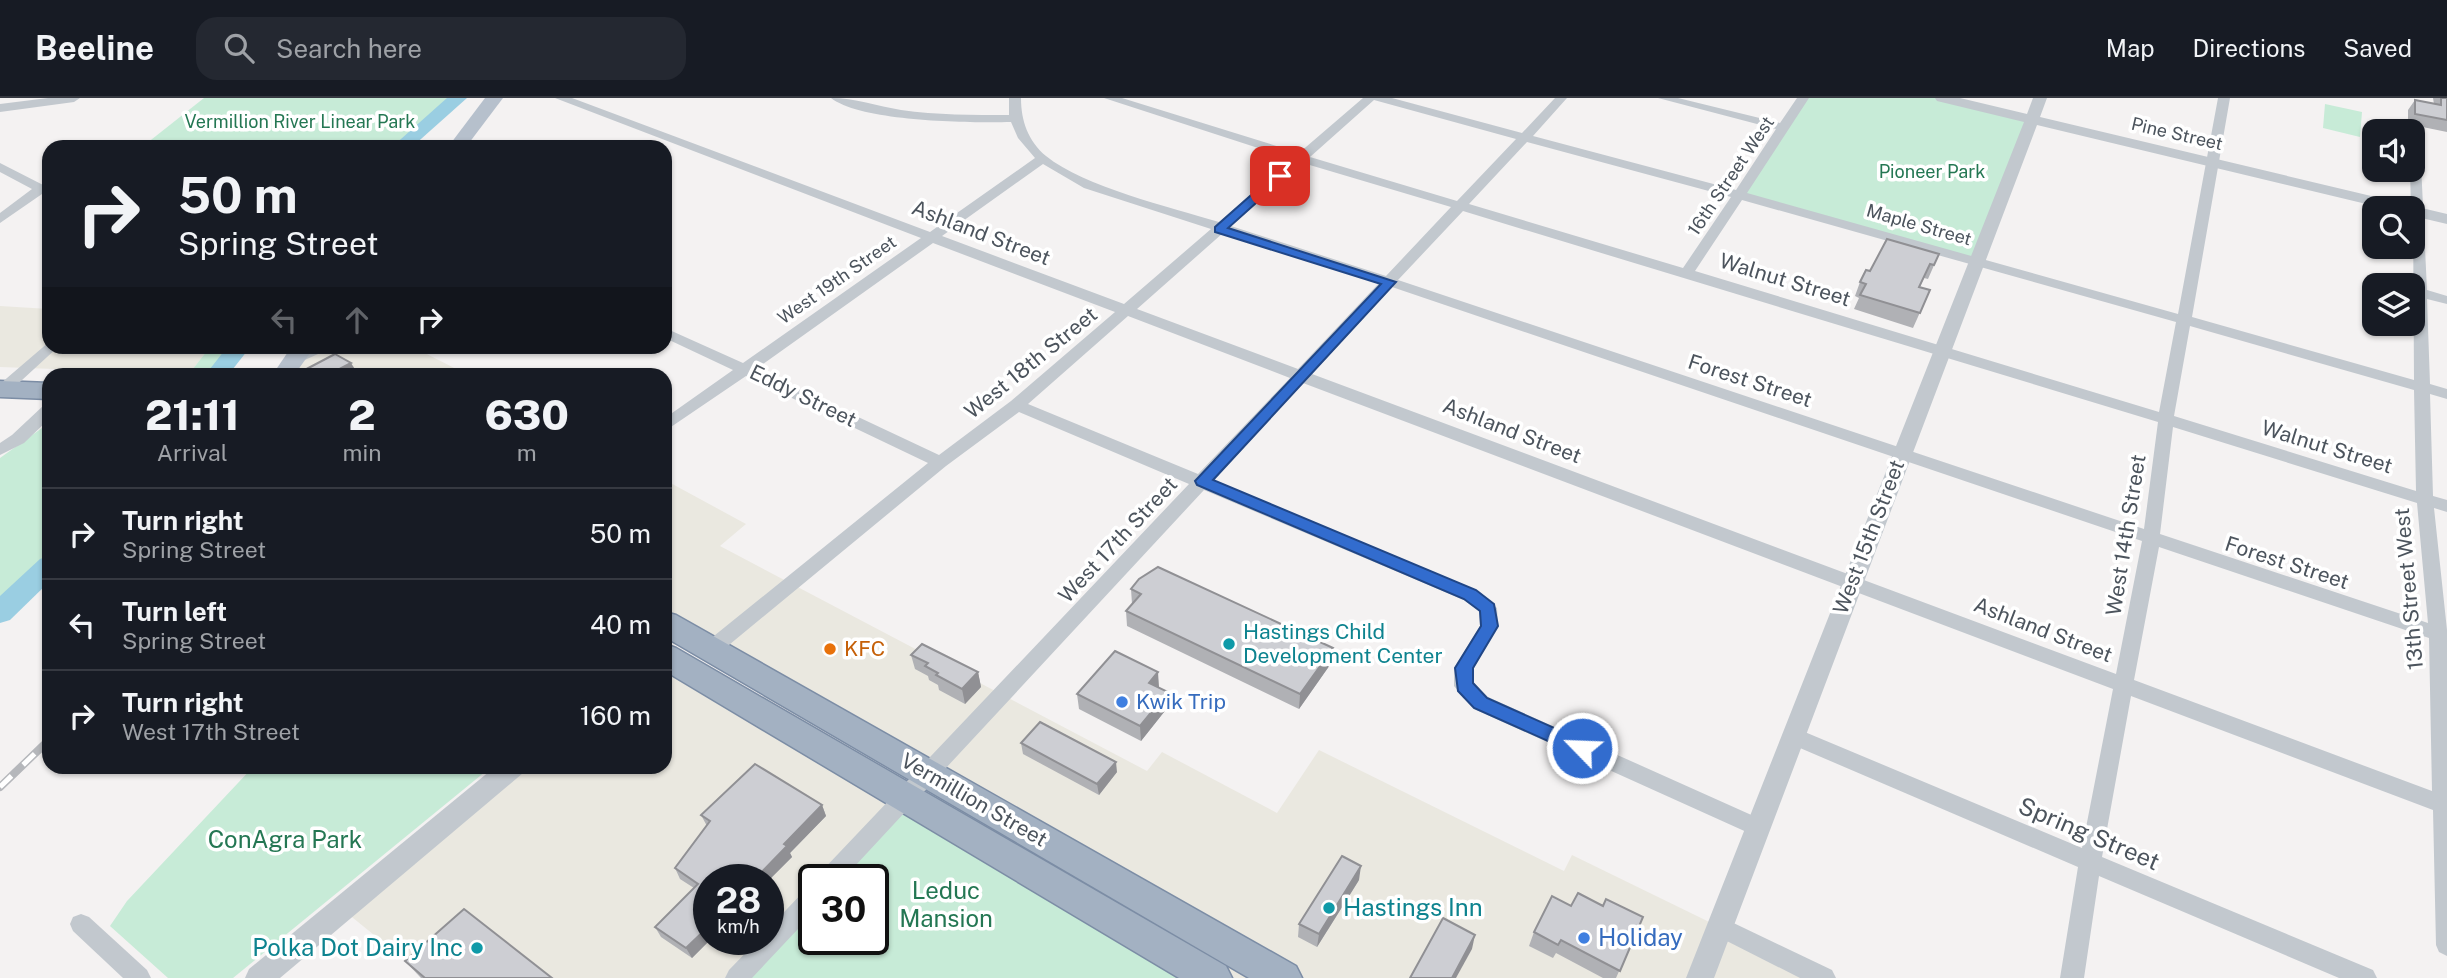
<!DOCTYPE html>
<html lang="en">
<head>
<meta charset="utf-8">
<style>
  body { margin:0; font-family:"Public Sans",sans-serif; background:#242831; color:#f1f3f6; height:100vh; display:flex; flex-direction:column; font-size:26px; white-space:nowrap }
  * { box-sizing:border-box; margin:0 }
  p { font-size:23px; color:#9ea1a6 }
  .icon { flex:none; width:38px; height:38px; fill:none; stroke:currentColor; stroke-width:2; stroke-linecap:round; stroke-linejoin:round }
  .map { position:relative; flex:1; overflow:hidden }
  .panel { position:absolute; left:42px; top:270px; width:630px; height:406px; display:flex; flex-direction:column; background:#171b24; border-radius:21px; box-shadow:0 2px 5px #0004 }
  .panel>* { flex:none }
  .banner { position:absolute; left:42px; top:42px; width:630px; height:214px; border-radius:21px; box-shadow:0 2px 5px #0004; background:#171b24; color:#f1f3f6; overflow:hidden }
  .buttons { position:absolute; left:2362px; top:21px; display:grid; gap:14px }
  .buttons a { display:grid; place-items:center; width:63px; height:63px; border-radius:14px; background:#171b24; box-shadow:0 2px 5px #0004; font-size:35px }
  .speed { position:absolute; left:693px; top:766px; display:flex; gap:14px; font-size:35px; font-weight:700; text-align:center }
  .speed>* { display:grid; place-content:center; width:91px; height:91px; border-radius:50%; background:#171b24; box-shadow:0 2px 5px #0004; line-height:1 }
  .speed small { font-size:18px; font-weight:400 }
  .speed .limit { border:4px solid #111; border-radius:10px; background:#fff; color:#111 }
  .pin { position:absolute; display:grid; place-items:center; width:60px; height:60px; color:#fff; margin:-30px; border-radius:14px; box-shadow:0 4px 10px #0006 }
  .me { position:absolute; width:77px; margin:-38px; rotate:294deg; stroke-linejoin:round; filter:drop-shadow(0 0 5px #0008) }
  .turn { display:flex; align-items:center; gap:24px; height:147px; padding:0 21px; font-size:32px }
  .turn .icon { width:91px; height:91px; stroke-width:2.5 }
  .turn b { display:block; font-size:49px; line-height:60px }
  .lanes { display:flex; align-items:center; height:66px; padding:0 21px; background:#0003; justify-content:center; gap:35px; direction:ltr }
  .lanes .off { opacity:.35 }
  .eta { display:flex; justify-content:space-evenly; align-items:center; height:119px; text-align:center }
  .eta b { font-size:42px; font-weight:800; line-height:49px }
  ul { padding:0; list-style:none }
  li { display:flex; align-items:center; gap:21px; height:91px; padding:0 21px; border-top:2px solid #363941 }
  li div { flex:1 }
  li b { display:block; font-size:26px }
  li em { font-style:normal }
  header { display:flex; align-items:center; gap:42px; box-sizing:border-box; height:98px; padding:0 35px; background:#171b24; border-bottom:2px solid #363941 }
  header strong { font-size:33px }
  nav { display:flex; gap:38px; margin-inline-start:auto; font-size:24px }
  .search { width:490px; height:63px; background:#242831; display:flex; align-items:center; gap:18px; box-sizing:border-box; padding:0 24px; border-radius:21px; color:#9ea1a6; font-size:26px }
  .map>svg:first-child { display:block }
</style>
</head>
<body>
<header>
<strong>Beeline</strong>
<div class="search"><svg class="icon" aria-label="search" viewBox="0 0 24 24"><circle cx="10" cy="10" r="6"/><path d="M15 15l6 6"/></svg>Search here</div>
<nav><a>Map</a><a>Directions</a><a>Saved</a></nav>
</header>
<div class="map">
<svg width="2447" height="880" viewBox="0 0 2447 880">
  <rect width="100%" height="100%" fill="#f4f2f2"/>
  <g fill="#eae8e0" fill-rule="evenodd">
    <polygon points="0,208 49,211 49,248 210,249 189,276 0,269"/>
    <polygon points="329,248 413,249 466,276 284,276 293,262"/>
    <polygon points="665,382 746,426 720,448 1147,673 1162,654 1277,715 1319,652 1564,773 1572,757 1824,880 1219,880 1235,854 665,525"/>
    <path d="M 665,572 L 907,698 L 828,782 L 814,782 L 814,798 L 737,880 L 427,880 L 342,811 L 514,669 L 665,668 ZM 709,782 L 768,782 L 768,842 L 709,842 Z"/>
  </g>
  <g fill="#c7ebd7">
    <polygon points="204,0 458,0 401,49 142,49"/>
    <polygon points="1803,0 1942,0 2032,21 1976,164 1740,97"/>
    <polygon points="2325,6 2362,14 2360,39 2323,30"/>
    <polygon points="210,249 240,249 217,276 189,276"/>
    <polygon points="49,325 49,456 0,505 0,360"/>
    <polygon points="253,669 253,668 491,669 233,880 168,880 110,828 127,803"/>
    <polygon points="907,698 1213,880 737,880 814,798 814,842 873,842 873,782 828,782"/>
  </g>
  <g fill="none" stroke-linecap="round" stroke-linejoin="round">
    <g fill="#9acee2" fill-rule="evenodd">
      <polygon points="447,0 467,0 412,49 392,49"/>
      <polygon points="228,248 251,248 229,276 206,276"/>
      <polygon points="49,458 49,484 10,522 0,525 0,498 40,461"/>
    </g>
    <defs>
      <g id="trunk">
        <polygon points="0,283 49,285 49,301 0,299"/>
        <polygon points="665,514 676,517 1296,868 1302,880 1249,880 665,539"/>
        <polygon points="665,546 676,550 1226,868 1232,880 1179,880 665,573"/>
      </g>
    </defs>
    <use href="#trunk" stroke="#7c8da5" stroke-width="3"/>
    <g fill="#c2c8ce" fill-rule="evenodd">
      <polygon points="48,0 80,0 74,4 0,14 0,6"/>
      <path d="M 555,0 L 572,0 L 930,134 L 1035,60 L 1018,40 L 1011,24 C 971,25 862,24 831,0 C 855,0 877,8 901,12 C 937,17 973,17 1009,17 L 1009,0 L 1021,0 C 1021,23 1028,43 1046,58 C 1084,89 1170,109 1219,124 L 1292,61 L 1104,0 L 1122,0 L 1299,55 L 1363,0 L 1392,0 L 1522,35 L 1555,0 L 1567,0 L 1533,38 L 1736,92 L 1776,31 L 1658,0 L 1678,0 L 1780,25 L 1797,0 L 1809,0 L 1747,95 L 2178,216 L 2218,0 L 2230,0 L 2192,219 L 2414,282 L 2413,110 L 2411,110 L 2410,72 L 2413,72 L 2413,45 L 2420,45 L 2427,192 L 2447,198 L 2447,206 L 2427,201 L 2430,286 L 2447,291 L 2447,301 L 2430,296 L 2433,398 L 2447,402 L 2447,414 L 2434,410 L 2447,532 L 2447,858 L 2439,854 L 2436,847 L 2433,712 L 2131,598 L 2102,759 L 2373,872 L 2377,880 L 2339,880 L 2099,778 L 2084,880 L 2060,880 L 2078,769 L 1786,644 L 1783,638 L 1786,632 L 1793,630 L 1800,632 L 2082,750 L 2113,591 L 1303,285 L 1213,383 L 1476,492 L 1497,510 L 1498,528 L 1474,570 L 1474,585 L 1488,599 L 1767,724 L 1770,730 L 1767,736 L 1759,739 L 1751,736 L 1474,611 L 1454,588 L 1454,570 L 1480,528 L 1479,513 L 1464,502 L 1204,392 L 842,782 L 817,782 L 820,775 L 1189,386 L 1019,314 L 946,368 L 718,556 L 711,558 L 704,556 L 702,551 L 704,546 L 928,365 L 746,278 L 665,333 L 665,320 L 733,272 L 665,240 L 665,230 L 743,265 L 921,140 ZM 1374,2 L 1516,41 L 1457,103 L 1310,59 ZM 1527,44 L 1731,99 L 1683,170 L 1469,106 ZM 1303,65 L 1451,109 L 1386,178 L 1231,128 ZM 1043,66 L 1084,90 L 1211,131 L 1124,206 L 942,138 ZM 1742,102 L 2176,224 L 2159,314 L 1695,173 ZM 1463,113 L 2158,324 L 2144,431 L 1398,182 ZM 1223,135 L 1379,185 L 1298,271 L 1137,211 ZM 933,145 L 1115,214 L 1011,303 L 939,357 L 756,271 ZM 1392,189 L 2142,443 L 2116,576 L 1312,276 ZM 1128,218 L 1290,280 L 1198,376 L 1028,306 ZM 2190,228 L 2414,292 L 2416,393 L 2174,318 ZM 2173,329 L 2417,405 L 2428,525 L 2160,436 ZM 2159,449 L 2429,540 L 2432,693 L 2134,582 Z"/>
      <polygon points="0,65 49,90 49,99 42,96 0,125 0,115 32,91 0,74"/>
      <polygon points="49,244 49,248 59,248 9,294 0,295 0,286"/>
      <polygon points="314,248 336,248 298,265 293,267 285,262"/>
      <polygon points="49,307 49,321 24,345 0,357 0,345 12,337 43,308"/>
      <polygon points="814,788 814,814 752,880 725,880 729,872 758,842 768,842 768,831 806,791"/>
      <polygon points="81,816 89,819 147,872 151,880 123,880 73,833 70,826 73,819"/>
      <polygon points="1721,819 1832,872 1836,880 1800,880 1713,836 1710,829 1713,822"/>
    </g>
    <g fill="#c2c8ce" fill-rule="evenodd">
      <polygon points="1935,0 1960,0 2027,16 2033,0 2047,0 2040,19 2447,116 2447,126 2413,118 2413,110 2383,110 2037,27 1714,880 1686,880 2024,24 1937,3"/>
      <polygon points="496,668 526,668 523,675 280,880 245,880 249,871"/>
    </g>
    <g fill="#b6c0cc" fill-rule="evenodd">
      <polygon points="485,0 503,0 466,49 448,49"/>
      <polygon points="292,248 315,248 295,276 273,276"/>
    </g>
    <use href="#trunk" fill="#a3b1c2" fill-rule="evenodd"/>
    <defs>
      <polyline id="rail" points="0,689 49,642"/>
    </defs>
    <use href="#rail" stroke="#b5b7bb" stroke-width="8"/>
    <use href="#rail" stroke="#fff" stroke-width="5" stroke-dasharray="16" stroke-linecap="butt"/>
  </g>
  <g fill="#b0b1b5">
    <polygon points="2433,0 2447,0 2447,34 2408,26 2408,12 2415,2 2434,6"/>
    <polygon points="1939,156 1928,181 1924,180 1920,189 1930,192 1913,230 1854,211 1859,200 1855,198 1860,184 1870,173"/>
    <polygon points="1131,491 1333,550 1332,564 1299,611 1127,528 1126,513 1132,506"/>
    <polygon points="911,557 978,574 981,589 965,606 939,592 938,587 929,582 928,578 915,571"/>
    <polygon points="1158,574 1158,589 1168,609 1141,643 1079,611 1077,596"/>
    <polygon points="1021,645 1117,674 1099,697 1023,656"/>
    <polygon points="822,707 826,718 790,755 792,759 768,783 709,782 709,842 710,842 692,860 661,839 655,829 694,790 680,781 675,770 707,728 701,717"/>
    <polygon points="1359,782 1317,849 1298,839 1299,826"/>
    <polygon points="1571,808 1603,808 1643,819 1616,880 1603,880 1556,855 1553,860 1529,848 1534,834"/>
    <polygon points="405,863 552,880 421,880"/>
  </g>
  <g fill="#909094">
    <polygon points="351,265 358,276 330,276"/>
    <polygon points="1333,550 1332,564 1299,611 1300,596"/>
    <polygon points="978,574 981,589 965,606 962,591"/>
    <polygon points="1158,574 1159,589 1150,599 1149,585"/>
    <polygon points="1168,594 1168,609 1141,643 1140,628"/>
    <polygon points="1116,664 1117,674 1099,697 1097,686"/>
    <polygon points="822,707 826,718 790,755 792,759 768,783 753,782 784,746"/>
    <polygon points="1361,768 1359,782 1317,849 1319,836"/>
    <polygon points="709,828 709,842 710,842 692,860 686,850"/>
    <polygon points="1475,837 1472,851 1456,880 1452,880"/>
  </g>
  <g fill="#cdced3" stroke="#909094" stroke-width="2">
    <polygon points="2441,0 2447,0 2447,22 2415,16 2415,2 2441,7"/>
    <polygon points="1887,141 1939,156 1934,167 1930,166 1919,189 1930,192 1920,215 1860,197 1866,186 1860,184 1866,172 1870,173"/>
    <polygon points="335,256 351,265 330,276 297,276"/>
    <polygon points="1158,469 1333,550 1300,596 1126,513 1141,496 1131,491 1139,481"/>
    <polygon points="922,546 978,574 962,591 936,577 938,575 925,568 928,565 911,557"/>
    <polygon points="1115,553 1158,574 1149,585 1168,594 1140,628 1077,596"/>
    <polygon points="1040,624 1116,664 1097,686 1021,645"/>
    <polygon points="755,666 822,707 784,746 787,748 754,782 709,782 709,828 686,850 655,829 698,786 675,770 710,723 701,717"/>
    <polygon points="1342,758 1361,768 1319,836 1299,826"/>
    <polygon points="1578,795 1603,808 1606,801 1643,819 1620,873 1561,842 1558,847 1534,834 1552,798 1571,808"/>
    <polygon points="464,811 552,880 425,880 405,863"/>
    <polygon points="1443,820 1475,837 1452,880 1410,880"/>
  </g>
  <polygon fill="#326cce" stroke="#204686" stroke-width="2" points="1276,75 1286,78 1228,130 1396,184 1213,382 1476,492 1494,506 1498,528 1473,570 1473,585 1487,600 1588,645 1591,650 1588,655 1582,658 1575,655 1474,610 1458,593 1455,570 1481,528 1480,513 1464,501 1197,387 1195,383 1381,186 1215,134 1215,129"/>
  <g fill="#0f9aa8" stroke="#fff" stroke-width="2.5">
    <circle cx="1229" cy="546" r="7"/>
    <circle cx="1329" cy="810" r="7"/>
    <circle cx="477" cy="850" r="7"/>
  </g>
  <circle fill="#e8710a" stroke="#fff" stroke-width="2.5" cx="830" cy="551" r="7"/>
  <g fill="#3f7fe0" stroke="#fff" stroke-width="2.5">
    <circle cx="1122" cy="604" r="7"/>
    <circle cx="1584" cy="840" r="7"/>
  </g>
  <g text-anchor="middle" stroke-width="7" stroke-linejoin="round" paint-order="stroke">
    <g font-size="18" fill="#247753" stroke="#fff">
      <text x="300" y="30">Vermillion River Linear Park</text>
      <text x="1932" y="80">Pioneer Park</text>
    </g>
    <g font-size="18" fill="#4c545d" stroke="#fff">
      <text transform="translate(2177 36) rotate(13)" y="6">Pine Street</text>
      <text transform="translate(1731 78) rotate(-56)" y="6">16th Street West</text>
      <text transform="translate(1919 127) rotate(16)" y="6">Maple Street</text>
      <text transform="translate(837 182) rotate(-35)" y="6">West 19th Street</text>
    </g>
    <g font-size="21" fill="#4c545d" stroke="#fff">
      <text transform="translate(981 135) rotate(21)" y="7">Ashland Street</text>
      <text transform="translate(1785 182) rotate(17)" y="7">Walnut Street</text>
      <text transform="translate(1031 265) rotate(-39)" y="7">West 18th Street</text>
      <text transform="translate(1750 283) rotate(18)" y="7">Forest Street</text>
      <text transform="translate(803 298) rotate(26)" y="7">Eddy Street</text>
      <text transform="translate(1512 333) rotate(21)" y="7">Ashland Street</text>
      <text transform="translate(2327 349) rotate(17)" y="7">Walnut Street</text>
      <text transform="translate(2126 437) rotate(-81)" y="7">West 14th Street</text>
      <text transform="translate(1869 439) rotate(-69)" y="7">West 15th Street</text>
      <text transform="translate(1118 442) rotate(-47)" y="7">West 17th Street</text>
      <text transform="translate(2287 465) rotate(18)" y="7">Forest Street</text>
      <text transform="translate(2409 491) rotate(-95)" y="7">13th Street West</text>
      <text transform="translate(2043 532) rotate(21)" y="7">Ashland Street</text>
      <text transform="translate(974 702) rotate(30)" y="7">Vermillion Street</text>
    </g>
    <g font-size="21" fill="#0d838f" stroke="#fff" text-anchor="start">
      <text x="1243" y="541">Hastings Child<tspan x="1243" dy="24">Development Center</tspan></text>
    </g>
    <g font-size="21" fill="#c56008" stroke="#fff" text-anchor="start">
      <text x="844" y="558">KFC</text>
    </g>
    <g font-size="21" fill="#366cbe" stroke="#fff" text-anchor="start">
      <text x="1136" y="611">Kwik Trip</text>
    </g>
    <g font-size="24" fill="#4c545d" stroke="#fff">
      <text transform="translate(2089 736) rotate(23)" y="8">Spring Street</text>
    </g>
    <g font-size="24" fill="#247753" stroke="#fff">
      <text x="285" y="750">ConAgra Park</text>
      <text x="946" y="801">Leduc<tspan x="946" dy="28">Mansion</tspan></text>
    </g>
    <g font-size="24" fill="#0d838f" stroke="#fff" text-anchor="start">
      <text x="1343" y="818">Hastings Inn</text>
      <text x="463" y="858" text-anchor="end">Polka Dot Dairy Inc</text>
    </g>
    <g font-size="24" fill="#366cbe" stroke="#fff" text-anchor="start">
      <text x="1598" y="848">Holiday</text>
    </g>
  </g>
</svg>
<div class="buttons">
<a><svg class="icon" aria-label="sound" viewBox="0 0 24 24"><path d="M4 9h4l5-4v14l-5-4H4zM17 9q2 3 0 6"/></svg></a>
<a><svg class="icon" aria-label="search" viewBox="0 0 24 24"><circle cx="10" cy="10" r="6"/><path d="M15 15l6 6"/></svg></a>
<a><svg class="icon" aria-label="layers" viewBox="0 0 24 24"><path d="M12 4l9 5-9 5-9-5zM3 14l9 5 9-5"/></svg></a>
</div>
<div class="speed"><div>28<small>km/h</small></div><div class="limit">30</div></div>
<div class="pin" style="left:1280px;top:78px;background:#d93025"><svg class="icon" aria-label="arrive" viewBox="0 0 24 24"><path d="M6 21V4h12l-3 4 3 4H6"/></svg></div>
<svg class="me" style="left:1582px;top:650px" viewBox="-20 -20 40 40"><circle r="17" fill="#326cce" stroke="#fff" stroke-width="3"/><path d="M0-11L8 9 0 5-8 9z" fill="#fff"/></svg>
<div class="banner">
<div class="turn"><svg class="icon" aria-label="right" viewBox="0 0 24 24"><path d="M7 20v-9h11M14 6l5 5-5 5"/></svg><div><b>50 m</b>Spring Street</div></div>
<div class="lanes"><svg class="icon off" aria-label="left" viewBox="0 0 24 24"><path d="M17 20v-9H6M10 6l-5 5 5 5"/></svg><svg class="icon off" aria-label="ahead" viewBox="0 0 24 24"><path d="M12 20V5M6 11l6-6 6 6"/></svg><svg class="icon" aria-label="right" viewBox="0 0 24 24"><path d="M7 20v-9h11M14 6l5 5-5 5"/></svg></div>
</div>
<section class="panel">
<div class="eta">
<div><b>21:11</b><p>Arrival</p></div>
<div><b>2</b><p>min</p></div>
<div><b>630</b><p>m</p></div>
</div>
<ul>
<li><svg class="icon" aria-label="right" viewBox="0 0 24 24"><path d="M7 20v-9h11M14 6l5 5-5 5"/></svg><div><b>Turn right</b><p>Spring Street</p></div><em>50 m</em></li>
<li><svg class="icon" aria-label="left" viewBox="0 0 24 24"><path d="M17 20v-9H6M10 6l-5 5 5 5"/></svg><div><b>Turn left</b><p>Spring Street</p></div><em>40 m</em></li>
<li><svg class="icon" aria-label="right" viewBox="0 0 24 24"><path d="M7 20v-9h11M14 6l5 5-5 5"/></svg><div><b>Turn right</b><p>West 17th Street</p></div><em>160 m</em></li>
</ul>
</section>
</div>
</body>
</html>
